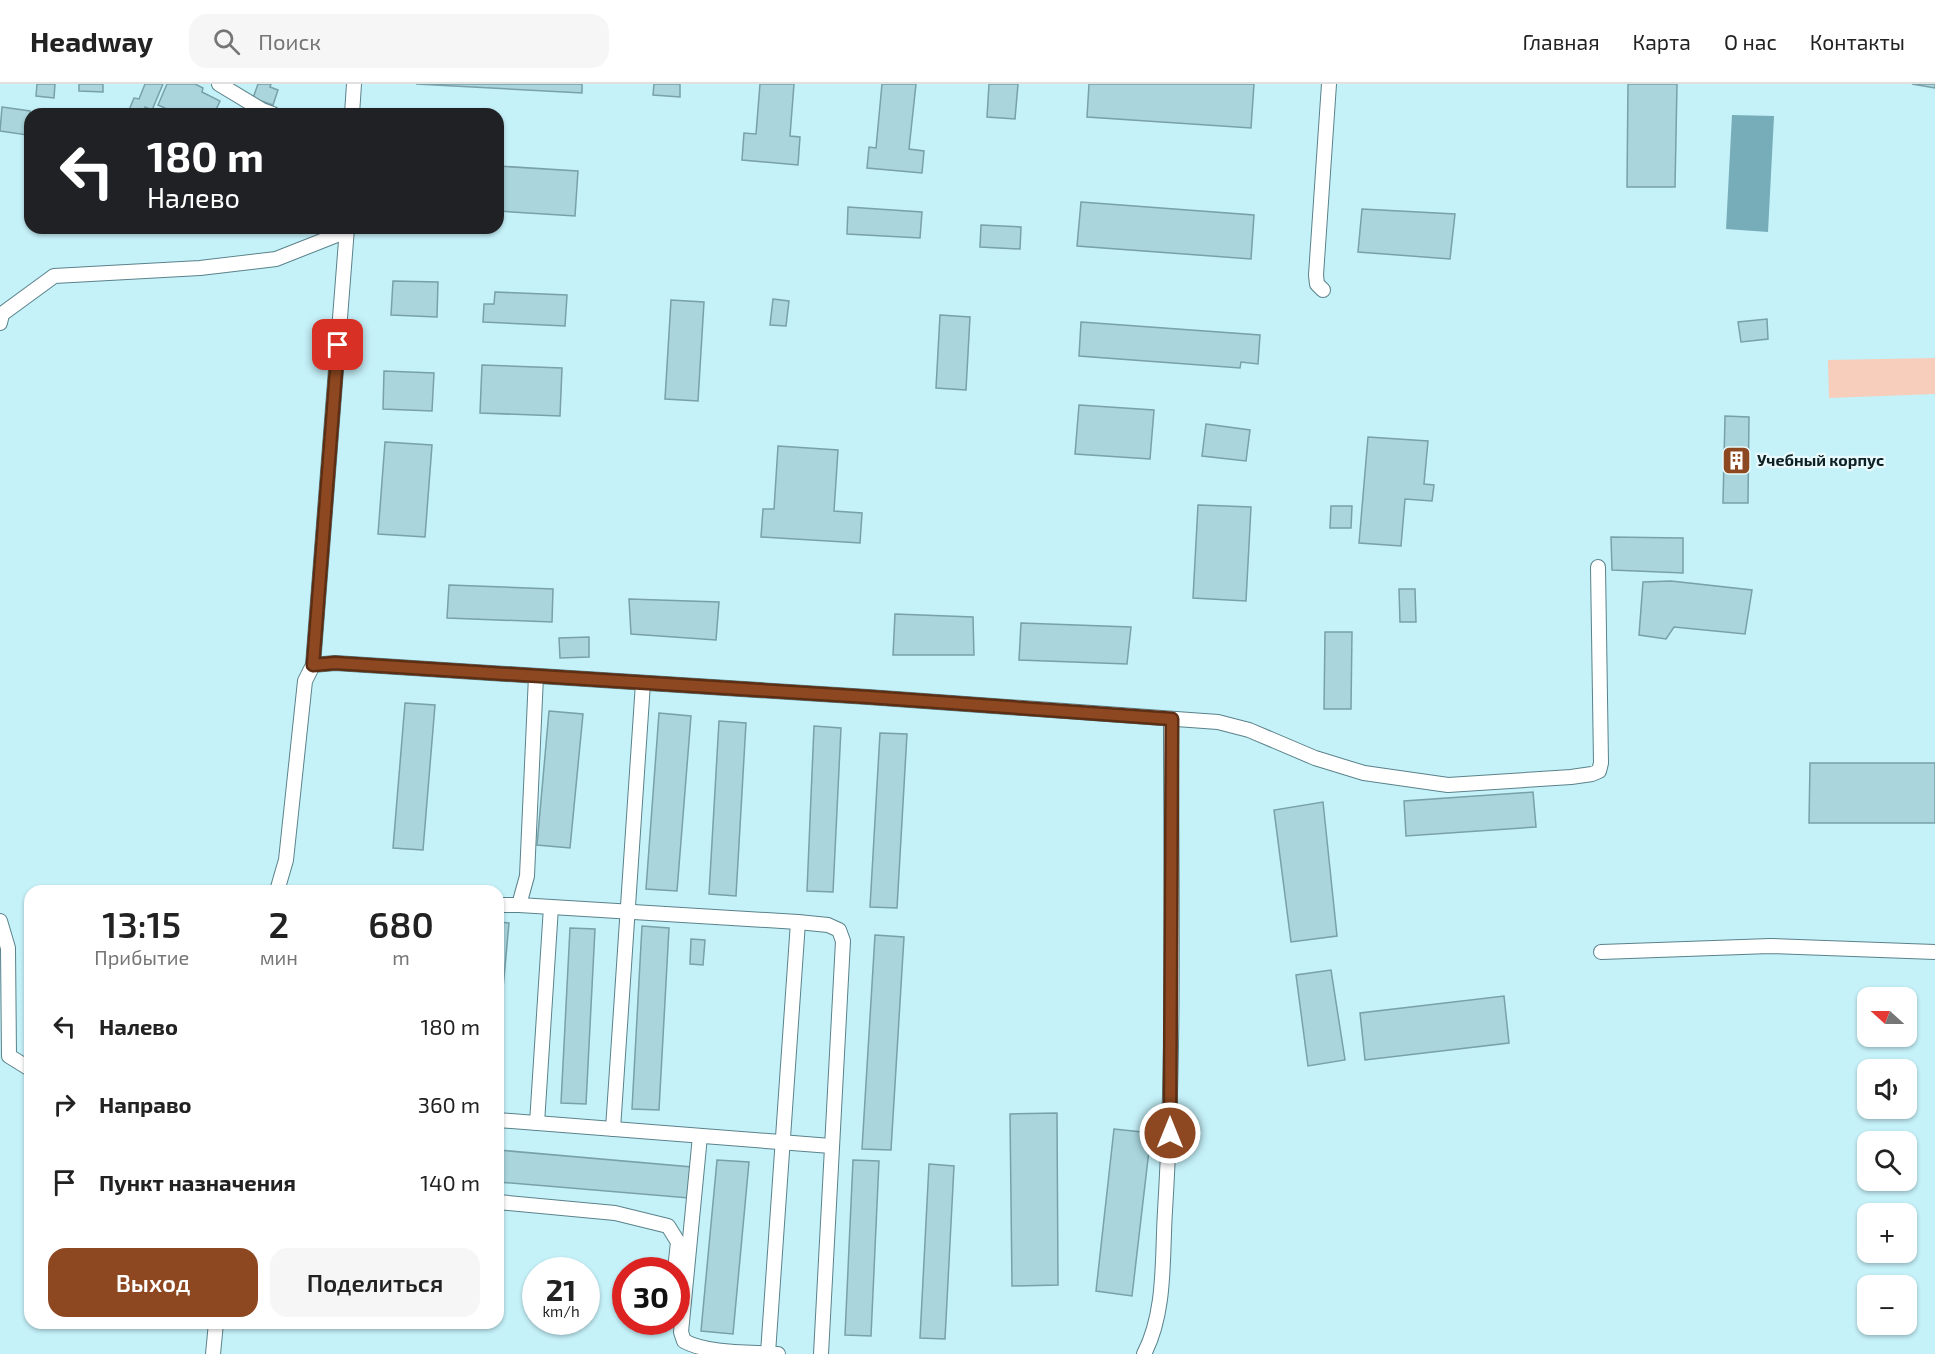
<!DOCTYPE html>
<html lang="ru">
<head>
<meta charset="utf-8">
<style>
  body { margin:0; font-family:"Exo 2",sans-serif; background:#f6f6f6; color:#222; height:100vh; display:flex; flex-direction:column; font-size:22px; white-space:nowrap }
  * { box-sizing:border-box; margin:0 }
  p { font-size:20px; color:#767676 }
  .icon { flex:none; width:33px; height:33px; fill:none; stroke:currentColor; stroke-width:2; stroke-linecap:round; stroke-linejoin:round }
  .map { position:relative; flex:1; overflow:hidden }
  .drawer { position:absolute; left:24px; top:801px; width:480px; height:444px; display:flex; flex-direction:column; background:#fff; border-radius:18px; box-shadow:0 2px 4px #0004 }
  .drawer>* { flex:none }
  .guide { position:absolute; left:24px; top:24px; width:480px; height:126px; border-radius:18px; box-shadow:0 2px 4px #0004; background:#202124; color:#fff; overflow:hidden }
  .needle { width:39px; rotate:291deg }
  .tools { position:absolute; left:1857px; top:903px; display:grid; gap:12px }
  .tools a { display:grid; place-items:center; width:60px; height:60px; border-radius:12px; background:#fff; box-shadow:0 2px 4px #0004; font-size:30px }
  .speed { position:absolute; left:522px; top:1173px; display:flex; gap:12px; font-size:30px; font-weight:700; text-align:center }
  .speed>* { display:grid; place-content:center; width:78px; height:78px; border-radius:50%; background:#fff; box-shadow:0 2px 4px #0004; line-height:1 }
  .speed small { font-size:15px; font-weight:400 }
  .speed .limit { border:9px solid #d22; background:#fff; color:#111 }
  .pin { position:absolute; display:grid; place-items:center; width:51px; height:51px; color:#fff; margin:-26px; border-radius:12px; box-shadow:0 3px 9px #0006 }
  .me { position:absolute; width:66px; margin:-33px; rotate:0deg; stroke-linejoin:round; filter:drop-shadow(0 0 4px #0008) }
  .turn { display:flex; align-items:center; gap:21px; height:126px; padding:0 24px; font-size:27px }
  .turn .icon { width:78px; height:78px; stroke-width:2.5 }
  .turn b { display:block; font-size:42px; line-height:51px }
  .eta { display:flex; justify-content:space-evenly; align-items:center; height:102px; text-align:center }
  .eta b { font-size:36px; font-weight:600; line-height:42px }
  .cta { display:flex; gap:12px; margin-top:auto; padding:12px 24px }
  .cta a { flex:1; height:69px; border-radius:18px; background:#8e4821; color:#fff; font-size:24px; font-weight:600; line-height:69px; text-align:center }
  .cta a+a { background:#f6f6f6; color:#222 }
  ul { padding:0; list-style:none }
  li { display:flex; align-items:center; gap:18px; height:78px; padding:0 24px }
  li div { flex:1 }
  li b { display:block; font-size:22px }
  li em { font-style:normal }
  header { display:flex; align-items:center; gap:36px; box-sizing:border-box; height:84px; padding:0 30px; background:#fff; border-bottom:2px solid #e0e0e0 }
  header strong { font-size:28px }
  nav { display:flex; gap:33px; margin-inline-start:auto; font-size:21px }
  .search { width:420px; height:54px; background:#f6f6f6; display:flex; align-items:center; gap:15px; box-sizing:border-box; padding:0 21px; border-radius:18px; color:#767676; font-size:22px }
  .map>svg:first-child { display:block }
</style>
</head>
<body>
<header>
<strong>Headway</strong>
<div class="search"><svg class="icon" aria-label="search" viewBox="0 0 24 24"><circle cx="10" cy="10" r="6"/><path d="M15 15l6 6"/></svg>Поиск</div>
<nav><a>Главная</a><a>Карта</a><a>О нас</a><a>Контакты</a></nav>
</header>
<div class="map">
<svg width="1935" height="1270" viewBox="0 0 1935 1270">
  <rect width="100%" height="100%" fill="#c5f1f9"/>
  <polygon fill="#f7cebb" points="1935,274 1935,310 1829,314 1828,276"/>
  <polygon fill="#76adb8" points="1732,31 1774,32 1768,148 1726,145"/>
  <g fill="#aad5dd" stroke="#78a1a9" stroke-width="1.5">
    <polygon points="37,0 55,0 54,14 36,12"/>
    <polygon points="79,0 103,0 103,8 79,7"/>
    <polygon points="145,0 163,0 152,26 145,23 143,30 129,26 134,14 139,15"/>
    <polygon points="167,0 195,0 203,4 202,8 220,17 214,30 201,30 192,26 190,30 178,30 158,21"/>
    <polygon points="258,0 271,0 270,3 278,6 273,21 253,14"/>
    <polygon points="416,0 582,0 582,9"/>
    <polygon points="654,0 680,0 680,13 653,11"/>
    <polygon points="760,0 794,0 790,52 800,53 798,81 742,76 744,49 756,50"/>
    <polygon points="882,0 916,0 909,65 924,67 922,89 867,84 869,63 876,64"/>
    <polygon points="989,0 1018,0 1015,35 987,33"/>
    <polygon points="1089,0 1254,0 1251,44 1087,33"/>
    <polygon points="1628,0 1677,0 1675,103 1627,103"/>
    <polygon points="1912,0 1935,0 1935,4"/>
    <polygon points="2,23 30,27 27,51 0,47"/>
    <polygon points="59,25 68,26 67,30 58,30"/>
    <polygon points="498,82 578,87 575,132 498,127"/>
    <polygon points="1081,118 1254,131 1251,175 1077,162"/>
    <polygon points="848,123 922,128 920,154 847,150"/>
    <polygon points="1362,125 1455,130 1450,175 1358,168"/>
    <polygon points="981,141 1021,143 1020,165 980,163"/>
    <polygon points="393,197 438,198 437,233 391,231"/>
    <polygon points="495,208 567,211 565,242 483,238 484,220 494,220"/>
    <polygon points="773,215 789,217 786,242 770,241"/>
    <polygon points="671,216 704,218 698,317 665,315"/>
    <polygon points="940,231 970,233 966,306 936,304"/>
    <polygon points="1767,235 1768,255 1741,258 1738,238"/>
    <polygon points="1081,238 1260,251 1258,280 1241,278 1240,284 1079,272"/>
    <polygon points="482,281 562,284 560,332 480,329"/>
    <polygon points="384,287 434,289 432,327 383,325"/>
    <polygon points="1079,321 1154,326 1150,375 1075,370"/>
    <polygon points="1725,332 1749,333 1748,419 1723,419"/>
    <polygon points="1206,340 1250,346 1246,377 1202,372"/>
    <polygon points="1368,353 1428,357 1424,400 1434,401 1432,417 1405,415 1401,462 1359,459"/>
    <polygon points="385,358 432,361 425,453 378,450"/>
    <polygon points="778,362 838,366 834,427 862,429 860,459 761,453 763,425 774,425"/>
    <polygon points="1198,421 1251,423 1246,517 1193,514"/>
    <polygon points="1331,422 1352,422 1351,444 1330,444"/>
    <polygon points="1611,453 1683,454 1683,489 1612,486"/>
    <polygon points="1671,497 1752,506 1745,550 1674,543 1666,555 1639,551 1643,498"/>
    <polygon points="449,501 553,505 552,538 447,534"/>
    <polygon points="1399,505 1415,505 1416,538 1400,538"/>
    <polygon points="629,515 719,518 716,556 631,550"/>
    <polygon points="895,530 973,533 974,571 893,571"/>
    <polygon points="1021,539 1131,543 1127,580 1019,576"/>
    <polygon points="1325,548 1352,548 1351,625 1324,625"/>
    <polygon points="589,553 589,573 560,574 559,554"/>
    <polygon points="405,619 435,621 423,766 393,764"/>
    <polygon points="549,627 583,630 570,764 537,761"/>
    <polygon points="659,629 691,632 677,807 646,805"/>
    <polygon points="719,637 746,639 736,812 709,810"/>
    <polygon points="814,642 841,644 833,808 807,807"/>
    <polygon points="880,649 907,650 897,824 870,823"/>
    <polygon points="1810,679 1935,679 1935,739 1809,739"/>
    <polygon points="1533,708 1536,743 1406,752 1404,717"/>
    <polygon points="1323,718 1337,852 1291,858 1274,726"/>
    <polygon points="498,838 509,839 498,959"/>
    <polygon points="642,842 669,844 659,1026 632,1025"/>
    <polygon points="570,844 595,845 586,1020 561,1019"/>
    <polygon points="875,851 904,853 891,1066 862,1065"/>
    <polygon points="691,855 705,856 703,881 690,880"/>
    <polygon points="1331,886 1345,976 1308,982 1296,891"/>
    <polygon points="1504,912 1509,959 1365,976 1360,929"/>
    <polygon points="1057,1029 1058,1201 1012,1202 1010,1030"/>
    <polygon points="1114,1045 1151,1049 1132,1212 1096,1207"/>
    <polygon points="498,1066 692,1083 689,1114 498,1098"/>
    <polygon points="717,1076 749,1078 733,1250 701,1247"/>
    <polygon points="853,1076 879,1077 871,1252 845,1251"/>
    <polygon points="929,1080 954,1082 945,1255 920,1254"/>
  </g>
  <g fill="none" stroke-linecap="round" stroke-linejoin="round">
    <defs>
      <g id="street">
        <polyline points="219,0 262,26 273,30"/>
        <polyline points="352,30 354,0"/>
        <polyline points="1323,206 1317,200 1316,191 1329,0"/>
        <polyline points="0,239 2,230 54,192 200,184 276,175 347,147"/>
        <polyline points="313,581 335,579 868,613 1218,638 1249,646 1315,674 1364,689 1448,701 1571,693 1592,690 1599,687 1601,679 1598,483"/>
        <polyline points="277,807 286,776 305,597 313,581 347,144"/>
        <polyline points="498,821 519,821 527,792 536,592"/>
        <polyline points="519,821 798,838 828,841 839,846 843,857 821,1270"/>
        <polyline points="0,837 8,864 9,972 30,985"/>
        <polyline points="1601,868 1770,862 1935,868"/>
        <polyline points="498,1036 831,1062"/>
        <polyline points="537,1039 551,823"/>
        <polyline points="613,1045 643,599"/>
        <path d="M 700,1052 L 681,1248 L 684,1257 C 708,1270 750,1268 778,1270"/>
        <polyline points="498,1118 615,1129 668,1142 678,1158 675,1186"/>
        <polyline points="768,1269 798,838"/>
        <polyline points="213,1270 216,1239"/>
        <path d="M 1144,1270 C 1166,1228 1162,1174 1165,1127 C 1175,963 1171,799 1171,635"/>
      </g>
    </defs>
    <use href="#street" stroke="#5a828a" stroke-width="16"/>
    <use href="#street" stroke="#fff" stroke-width="14"/>
  </g>
  <g fill="none" stroke-linecap="round" stroke-linejoin="round">
    <defs>
      <polyline id="route" points="338,261 313,581 335,579 868,613 1172,635 1170,1049"/>
    </defs>
    <use href="#route" stroke="#5c2f15" stroke-width="15"/>
    <use href="#route" stroke="#8e4821" stroke-width="10"/>
  </g>
  <defs>
    <symbol id="building-square" viewBox="-11 -11 22 22"><rect x="-9" y="-9" width="18" height="18" rx="4" fill="#8e4821" stroke="#e8f9fc"/><path d="M-4-6H4V6H1V3H-1V6H-4ZM-2.5-4.3h1.7v1.8h-1.7ZM.8-4.3h1.7v1.8H.8ZM-2.5-1h1.7V.8h-1.7ZM.8-1h1.7V.8H.8Z" fill="#fff"/></symbol>
  </defs>
  <g fill-rule="evenodd">
    <use href="#building-square" x="1720" y="360" width="33" height="33"/>
  </g>
  <g text-anchor="middle" stroke-width="4.5" stroke-linejoin="round" paint-order="stroke">
    <g font-size="16" font-weight="bold" fill="#102124" stroke="#e8f9fc" text-anchor="start">
      <text x="1757" y="382">Учебный корпус</text>
    </g>
  </g>
</svg>
<div class="tools">
<a><svg class="needle" viewBox="-14 -14 28 28"><path d="M0-13l5 13h-10z" fill="#e53935"/><path d="M0 13l5-13h-10z" fill="#767676"/></svg></a>
<a><svg class="icon" aria-label="sound" viewBox="0 0 24 24"><path d="M4 9h4l5-4v14l-5-4H4zM17 9q2 3 0 6"/></svg></a>
<a><svg class="icon" aria-label="search" viewBox="0 0 24 24"><circle cx="10" cy="10" r="6"/><path d="M15 15l6 6"/></svg></a>
<a>+</a>
<a>−</a>
</div>
<div class="speed"><div>21<small>km/h</small></div><div class="limit">30</div></div>
<div class="pin" style="left:338px;top:261px;background:#d93025"><svg class="icon" aria-label="arrive" viewBox="0 0 24 24"><path d="M6 21V4h12l-3 4 3 4H6"/></svg></div>
<svg class="me" style="left:1170px;top:1049px" viewBox="-20 -20 40 40"><circle r="17" fill="#8e4821" stroke="#fff" stroke-width="3"/><path d="M0-11L8 9 0 5-8 9z" fill="#fff"/></svg>
<div class="guide">
<div class="turn"><svg class="icon" aria-label="left" viewBox="0 0 24 24"><path d="M17 20v-9H6M10 6l-5 5 5 5"/></svg><div><b>180 m</b>Налево</div></div>
</div>
<section class="drawer">
<div class="eta">
<div><b>13:15</b><p>Прибытие</p></div>
<div><b>2</b><p>мин</p></div>
<div><b>680</b><p>m</p></div>
</div>
<ul>
<li><svg class="icon" aria-label="left" viewBox="0 0 24 24"><path d="M17 20v-9H6M10 6l-5 5 5 5"/></svg><div><b>Налево</b></div><em>180 m</em></li>
<li><svg class="icon" aria-label="right" viewBox="0 0 24 24"><path d="M7 20v-9h11M14 6l5 5-5 5"/></svg><div><b>Направо</b></div><em>360 m</em></li>
<li><svg class="icon" aria-label="arrive" viewBox="0 0 24 24"><path d="M6 21V4h12l-3 4 3 4H6"/></svg><div><b>Пункт назначения</b></div><em>140 m</em></li>
</ul>
<div class="cta"><a>Выход</a><a>Поделиться</a></div>
</section>
</div>
</body>
</html>
